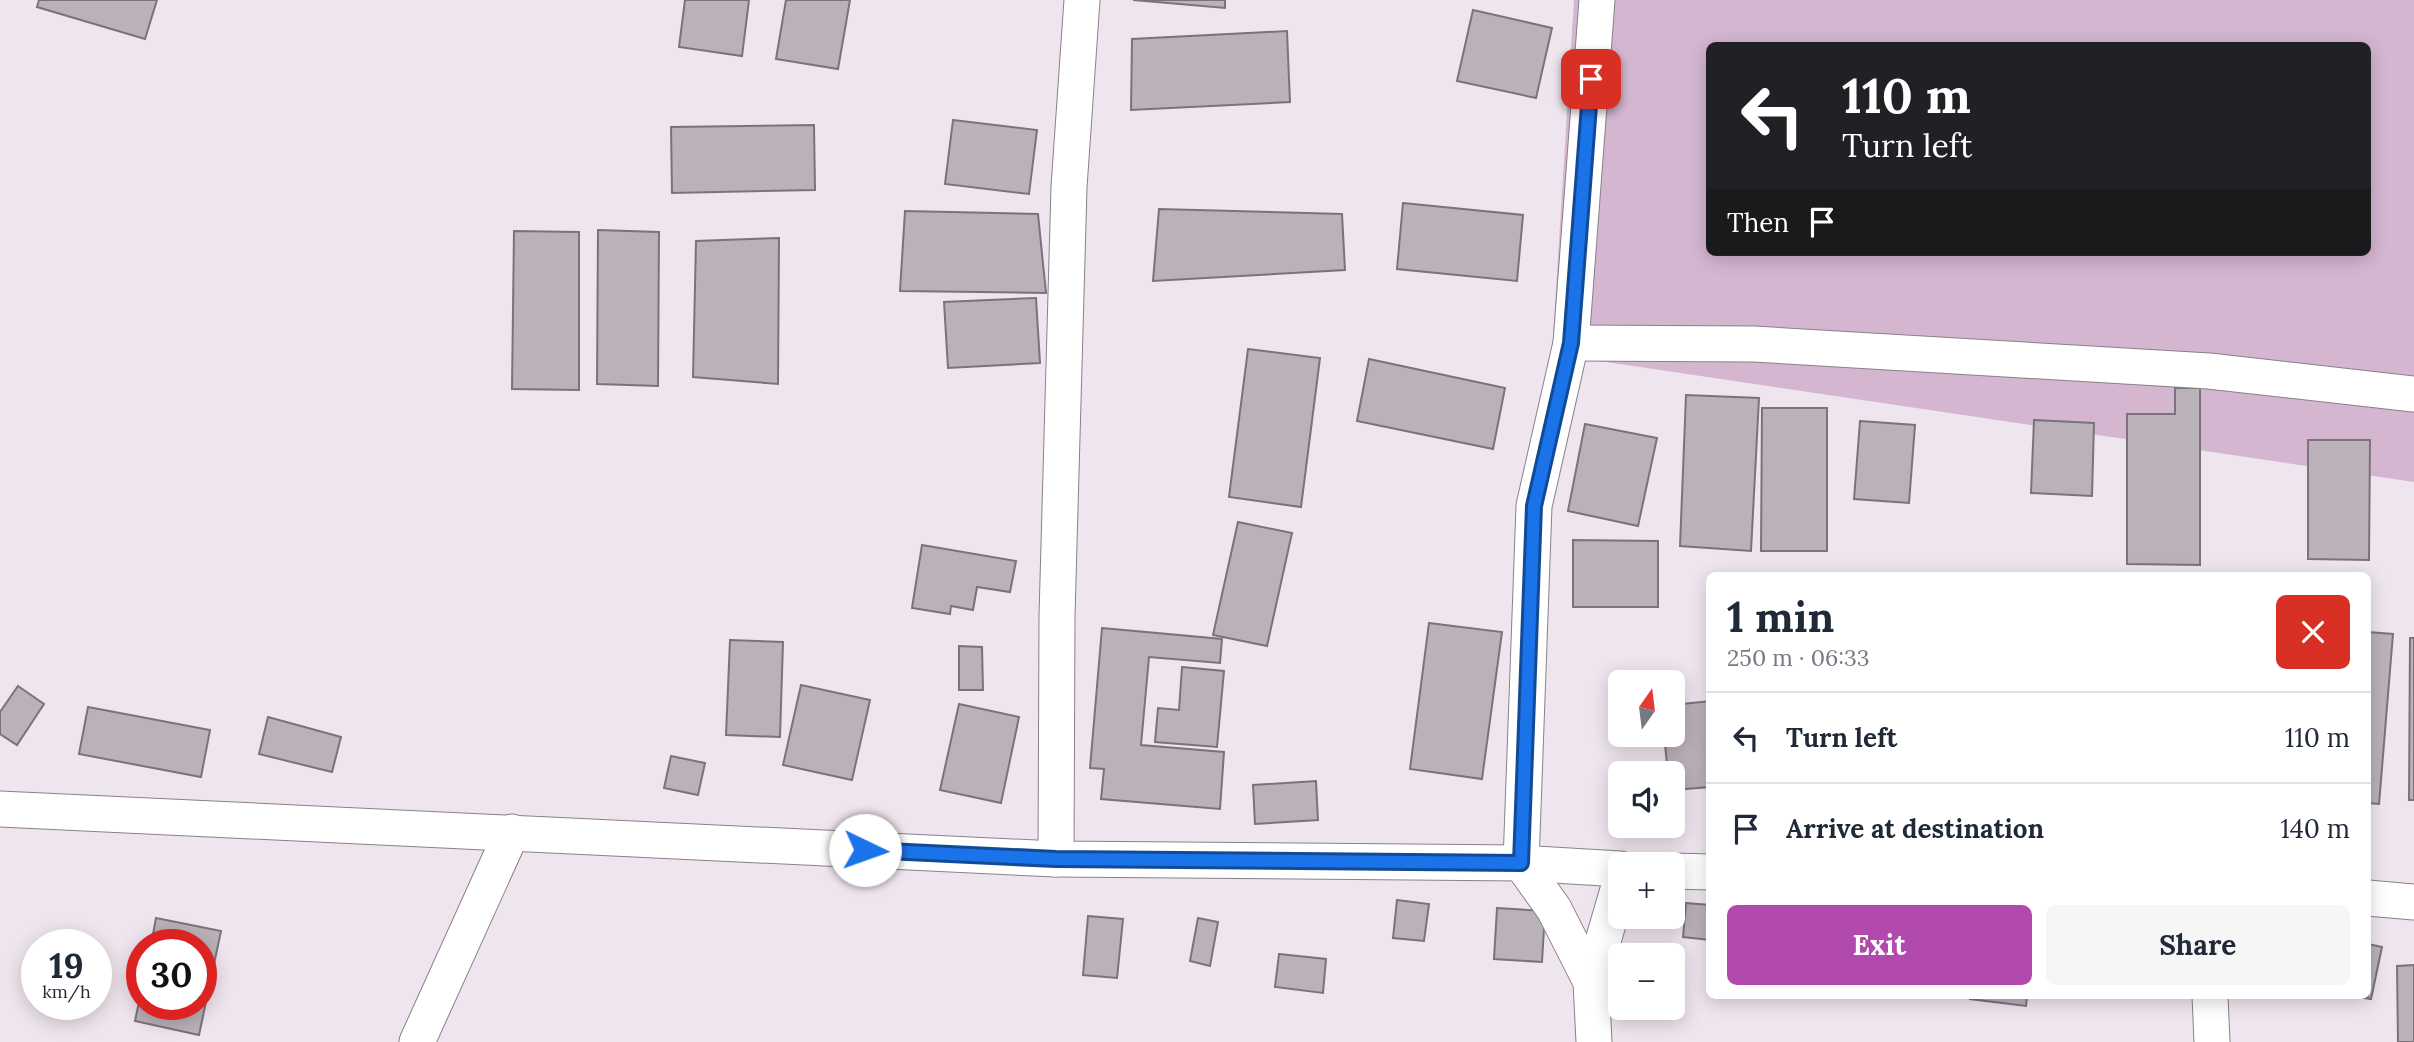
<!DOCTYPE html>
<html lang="en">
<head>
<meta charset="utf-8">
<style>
  body { margin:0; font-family:Lora,serif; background:#f6f6f7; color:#1f2937; height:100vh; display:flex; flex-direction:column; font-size:26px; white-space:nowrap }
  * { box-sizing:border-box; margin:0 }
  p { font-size:23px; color:#747a83 }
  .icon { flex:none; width:38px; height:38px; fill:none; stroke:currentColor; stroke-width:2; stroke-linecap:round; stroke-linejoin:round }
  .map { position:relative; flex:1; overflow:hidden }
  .panel { position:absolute; left:1706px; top:572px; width:665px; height:427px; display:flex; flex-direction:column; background:#fff; border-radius:10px; box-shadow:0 4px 18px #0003 }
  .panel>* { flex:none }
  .guide { position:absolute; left:1706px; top:42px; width:665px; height:214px; border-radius:10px; box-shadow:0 4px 18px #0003; background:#202124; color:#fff; overflow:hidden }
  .needle { width:46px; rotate:14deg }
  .buttons { position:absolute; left:1608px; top:670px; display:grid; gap:14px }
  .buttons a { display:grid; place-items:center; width:77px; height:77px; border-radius:10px; background:#fff; box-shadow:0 4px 18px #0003; font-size:35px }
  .speed { position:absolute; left:21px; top:929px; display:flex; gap:14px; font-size:35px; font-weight:700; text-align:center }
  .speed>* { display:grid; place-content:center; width:91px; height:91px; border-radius:50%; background:#fff; box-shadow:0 4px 18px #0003; line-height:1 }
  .speed small { font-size:18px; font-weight:400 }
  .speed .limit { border:10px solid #d22; background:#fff; color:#111 }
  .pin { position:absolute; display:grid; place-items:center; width:60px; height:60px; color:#fff; margin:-30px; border-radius:14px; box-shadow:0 4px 10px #0006 }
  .me { position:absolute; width:77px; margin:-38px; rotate:93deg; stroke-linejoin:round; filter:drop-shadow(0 0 5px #0008) }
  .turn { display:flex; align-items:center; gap:24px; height:147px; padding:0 21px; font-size:32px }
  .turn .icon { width:91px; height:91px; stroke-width:2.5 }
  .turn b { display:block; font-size:49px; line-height:60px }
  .then { display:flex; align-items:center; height:66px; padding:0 21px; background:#0003; gap:14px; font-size:26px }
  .round { display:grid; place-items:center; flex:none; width:74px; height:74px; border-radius:10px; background:#f6f6f7 }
  .head { display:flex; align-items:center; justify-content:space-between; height:119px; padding:0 21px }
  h1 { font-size:42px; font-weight:700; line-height:52px }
  .cta { display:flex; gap:14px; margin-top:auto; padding:14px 21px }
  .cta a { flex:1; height:80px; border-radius:10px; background:#b249ac; color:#fff; font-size:28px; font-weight:700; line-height:80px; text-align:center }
  .cta a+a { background:#f6f6f7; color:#1f2937 }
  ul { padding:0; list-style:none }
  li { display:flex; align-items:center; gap:21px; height:91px; padding:0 21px; border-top:2px solid #e0e1e3 }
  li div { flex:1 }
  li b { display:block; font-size:26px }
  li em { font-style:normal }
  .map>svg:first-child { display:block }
</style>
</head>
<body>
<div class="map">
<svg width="2414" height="1042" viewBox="0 0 2414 1042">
  <rect width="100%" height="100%" fill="#efe5ee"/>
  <path fill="#d4b6d1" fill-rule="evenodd" d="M 1574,0 L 2414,0 L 2414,482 L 1552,354 ZM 1710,46 L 2368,46 L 2368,252 L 1710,252 Z"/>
  <g fill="#bbb1b9" stroke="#7c727b" stroke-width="2">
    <polygon points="39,0 157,0 145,39 37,7"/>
    <polygon points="685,0 749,0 742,56 679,47"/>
    <polygon points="786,0 850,0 838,69 776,59"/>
    <polygon points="1133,0 1225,0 1225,8"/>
    <polygon points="1473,10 1552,28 1536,98 1457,81"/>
    <polygon points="1287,31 1290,102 1131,110 1132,39"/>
    <polygon points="953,120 1037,130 1029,194 945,184"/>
    <polygon points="814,125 815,190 672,193 671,127"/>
    <polygon points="1403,203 1523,215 1517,281 1397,269"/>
    <polygon points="1159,209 1342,214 1345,270 1153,281"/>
    <polygon points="905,211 1038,214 1046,293 900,291"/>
    <polygon points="598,230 659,232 658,386 597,384"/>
    <polygon points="514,231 579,232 579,390 512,389"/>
    <polygon points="779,238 778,384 693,377 696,241"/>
    <polygon points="1036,298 1040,363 948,368 944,302"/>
    <polygon points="1248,349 1320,358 1301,507 1229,497"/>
    <polygon points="1369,359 1505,388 1493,449 1357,421"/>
    <polygon points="2175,388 2200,388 2200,565 2127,564 2127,414 2175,414"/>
    <polygon points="1686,395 1759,398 1751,551 1680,546"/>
    <polygon points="1762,408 1827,408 1827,551 1761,551"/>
    <polygon points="2034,420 2094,423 2092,496 2031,493"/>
    <polygon points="1860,421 1915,425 1909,503 1854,499"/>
    <polygon points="1585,424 1657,438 1638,526 1568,511"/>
    <polygon points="2308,440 2370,440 2369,560 2308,559"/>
    <polygon points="1238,522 1292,533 1267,646 1213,635"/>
    <polygon points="1573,540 1658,541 1658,607 1573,607"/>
    <polygon points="922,545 1016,561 1010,592 977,587 973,610 951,606 950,614 912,608"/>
    <polygon points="1429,623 1502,632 1482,779 1410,769"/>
    <polygon points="1102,628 1222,639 1220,663 1149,657 1141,745 1224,752 1220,809 1101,799 1104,769 1090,768"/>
    <polygon points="2368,632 2393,634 2379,804 2368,803"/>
    <polygon points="2410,638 2414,638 2414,800 2409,800"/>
    <polygon points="730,640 783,642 780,737 726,735"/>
    <polygon points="959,646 982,647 983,690 959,690"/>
    <polygon points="1182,667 1224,671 1217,747 1155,742 1158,708 1179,710"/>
    <polygon points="801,685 870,700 852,780 783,765"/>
    <polygon points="18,686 44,704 17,745 0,734 0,712"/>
    <polygon points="1710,701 1710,787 1673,790 1673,774 1668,774 1664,735 1673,735 1673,705"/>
    <polygon points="959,704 1019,717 1001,803 940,790"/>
    <polygon points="88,707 210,730 201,777 79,754"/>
    <polygon points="268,717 341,737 332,772 259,754"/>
    <polygon points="671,756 705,763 698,795 664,788"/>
    <polygon points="1316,781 1318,820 1255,824 1253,785"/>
    <polygon points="1397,900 1429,904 1424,941 1393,938"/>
    <polygon points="1686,903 1710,905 1710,940 1683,937"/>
    <polygon points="1497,908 1545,911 1542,962 1494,959"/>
    <polygon points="1088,916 1123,919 1117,978 1083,975"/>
    <polygon points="156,918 221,931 199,1035 135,1021 142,987 142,1004 201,1004 201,945 151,945"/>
    <polygon points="1198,918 1218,922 1210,966 1190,961"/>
    <polygon points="2368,944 2382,947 2371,999 2353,996 2368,996"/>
    <polygon points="1279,954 1326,959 1323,993 1275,987"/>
    <polygon points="2414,965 2414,1042 2398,1042 2397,966"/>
    <polygon points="1970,996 2027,996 2026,1006 1970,999"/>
  </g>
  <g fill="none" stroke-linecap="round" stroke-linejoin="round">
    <defs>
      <g id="street">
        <polyline points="1571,343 1754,344 2209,371 2414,394"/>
        <polyline points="0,809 1056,859 1521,863 1620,869"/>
        <polyline points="1056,859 1057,616 1069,187 1082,0"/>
        <polyline points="1673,871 1710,872"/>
        <polyline points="2368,898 2414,902"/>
        <polyline points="1591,982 1620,883"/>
        <polyline points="2210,996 2212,1042"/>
        <polyline points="417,1042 512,832"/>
        <polyline points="1594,1042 1591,982 1554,909 1521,863 1534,506 1571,343 1597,0"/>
      </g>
    </defs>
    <use href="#street" stroke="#8a8088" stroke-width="37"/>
    <use href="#street" stroke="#fff" stroke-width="35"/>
  </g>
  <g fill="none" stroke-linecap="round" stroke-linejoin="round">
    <defs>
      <polyline id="route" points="865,850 1056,859 1521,863 1534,506 1571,343 1591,79"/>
    </defs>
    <use href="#route" stroke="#114b97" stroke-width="18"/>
    <use href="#route" stroke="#1a73e8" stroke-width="12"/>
  </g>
</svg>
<div class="buttons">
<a><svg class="needle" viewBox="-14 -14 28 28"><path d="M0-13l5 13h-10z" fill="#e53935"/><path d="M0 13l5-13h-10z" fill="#747a83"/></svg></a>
<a><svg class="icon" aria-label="sound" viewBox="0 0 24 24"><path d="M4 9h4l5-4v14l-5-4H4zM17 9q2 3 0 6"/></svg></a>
<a>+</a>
<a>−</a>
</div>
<div class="speed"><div>19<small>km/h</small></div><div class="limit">30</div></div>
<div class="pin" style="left:1591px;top:79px;background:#d93025"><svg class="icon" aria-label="arrive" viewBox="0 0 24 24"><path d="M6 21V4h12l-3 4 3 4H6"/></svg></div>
<svg class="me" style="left:865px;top:850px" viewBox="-20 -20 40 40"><circle r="19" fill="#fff"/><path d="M0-13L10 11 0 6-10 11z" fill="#1a73e8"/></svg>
<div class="guide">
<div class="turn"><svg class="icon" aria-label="left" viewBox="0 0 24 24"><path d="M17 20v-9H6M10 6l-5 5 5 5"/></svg><div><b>110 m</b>Turn left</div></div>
<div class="then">Then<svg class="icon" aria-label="arrive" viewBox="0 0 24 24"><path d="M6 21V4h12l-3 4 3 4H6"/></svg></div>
</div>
<section class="panel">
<div class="head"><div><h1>1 min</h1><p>250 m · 06:33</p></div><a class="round" style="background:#d93025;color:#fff"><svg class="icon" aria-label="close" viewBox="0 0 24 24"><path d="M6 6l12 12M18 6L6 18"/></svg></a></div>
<ul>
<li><svg class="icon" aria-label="left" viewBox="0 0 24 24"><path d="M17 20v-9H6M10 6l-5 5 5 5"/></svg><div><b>Turn left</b></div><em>110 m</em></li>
<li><svg class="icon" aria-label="arrive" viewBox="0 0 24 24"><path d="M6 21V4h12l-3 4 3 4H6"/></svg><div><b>Arrive at destination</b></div><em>140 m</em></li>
</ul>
<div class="cta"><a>Exit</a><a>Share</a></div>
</section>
</div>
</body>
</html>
